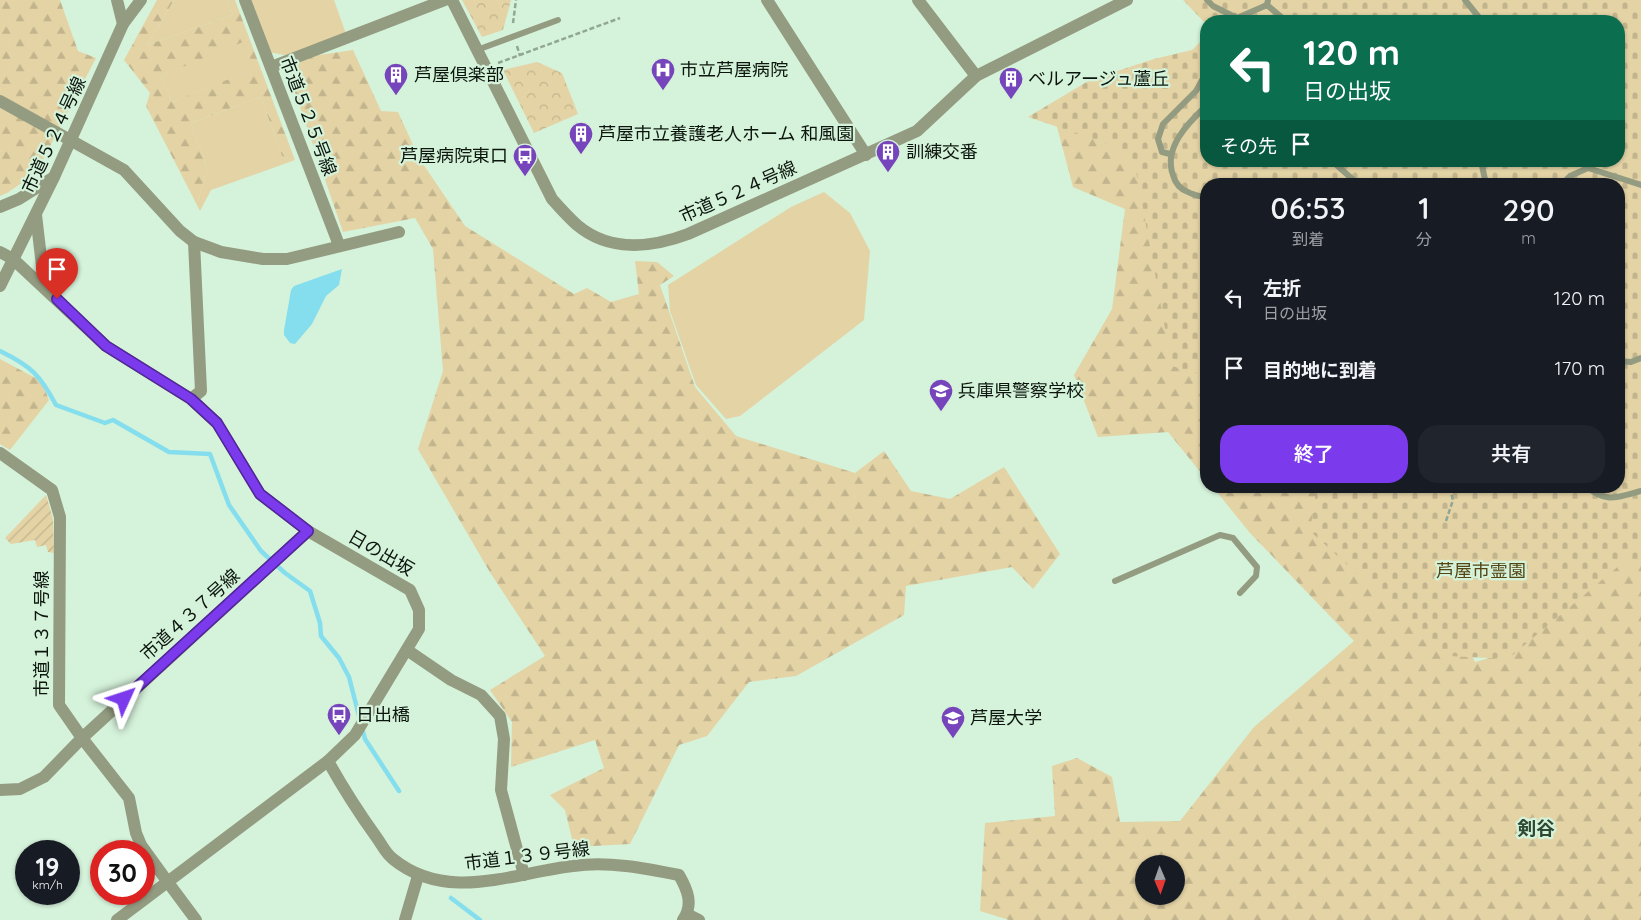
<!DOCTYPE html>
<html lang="ja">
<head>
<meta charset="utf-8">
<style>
  body { margin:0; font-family:Quicksand,"Noto Sans JP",sans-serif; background:#20242c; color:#f1f3f6; height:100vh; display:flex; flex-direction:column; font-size:19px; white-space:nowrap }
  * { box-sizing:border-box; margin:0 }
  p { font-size:16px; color:#9ea1a6 }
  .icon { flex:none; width:28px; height:28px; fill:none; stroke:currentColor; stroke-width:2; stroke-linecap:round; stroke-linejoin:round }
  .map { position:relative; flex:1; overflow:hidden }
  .details { position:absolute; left:1200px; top:178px; width:425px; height:315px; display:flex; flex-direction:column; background:#171b24; border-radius:20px; box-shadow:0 1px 4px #0004 }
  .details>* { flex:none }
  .hud { position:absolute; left:1200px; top:15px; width:425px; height:152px; border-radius:20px; box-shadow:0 1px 4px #0004; background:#0b6e4f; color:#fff; overflow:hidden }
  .needle { width:32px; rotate:178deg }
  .controls { position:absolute; left:1135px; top:855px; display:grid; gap:10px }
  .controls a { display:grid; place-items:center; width:50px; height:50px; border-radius:50%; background:#171b24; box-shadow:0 1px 4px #0004; font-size:25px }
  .speed { position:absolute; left:15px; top:840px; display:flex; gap:10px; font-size:25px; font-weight:700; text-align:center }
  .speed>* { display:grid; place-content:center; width:65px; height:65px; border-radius:50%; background:#171b24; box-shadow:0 1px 4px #0004; line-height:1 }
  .speed small { font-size:12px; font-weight:400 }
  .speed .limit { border:8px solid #d22; background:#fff; color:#111 }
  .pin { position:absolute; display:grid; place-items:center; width:42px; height:42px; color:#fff; margin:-51px -21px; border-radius:50% 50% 50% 0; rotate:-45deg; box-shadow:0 0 5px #0007 }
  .pin .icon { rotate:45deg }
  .me { position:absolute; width:55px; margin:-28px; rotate:48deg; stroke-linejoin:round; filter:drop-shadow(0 0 4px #0008) }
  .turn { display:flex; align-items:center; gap:18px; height:105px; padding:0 20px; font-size:22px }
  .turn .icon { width:65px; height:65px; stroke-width:2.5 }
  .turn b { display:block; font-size:35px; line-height:42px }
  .then { display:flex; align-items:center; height:48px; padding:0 20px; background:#0003; gap:10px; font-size:19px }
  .eta { display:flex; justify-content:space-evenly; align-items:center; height:85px; text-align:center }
  .eta b { font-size:30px; font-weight:600; line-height:35px }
  .primary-button { display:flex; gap:10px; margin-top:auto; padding:10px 20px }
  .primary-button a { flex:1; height:58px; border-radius:20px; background:#7c3aed; color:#fff; font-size:20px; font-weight:600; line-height:58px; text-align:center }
  .primary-button a+a { background:#20242c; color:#f1f3f6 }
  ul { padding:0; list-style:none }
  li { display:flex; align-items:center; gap:15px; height:70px; padding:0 20px }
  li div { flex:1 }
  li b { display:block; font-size:19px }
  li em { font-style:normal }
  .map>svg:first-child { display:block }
</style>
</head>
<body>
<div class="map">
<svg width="1641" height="920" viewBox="0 0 1641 920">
  <defs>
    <pattern id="forest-firs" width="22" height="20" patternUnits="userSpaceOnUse" patternTransform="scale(1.25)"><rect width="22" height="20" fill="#e4d3a5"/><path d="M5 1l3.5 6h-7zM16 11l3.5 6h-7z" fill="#c2b48d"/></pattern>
    <pattern id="cemetery-stones" width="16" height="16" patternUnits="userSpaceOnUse" patternTransform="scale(1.25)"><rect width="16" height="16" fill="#e4d3a5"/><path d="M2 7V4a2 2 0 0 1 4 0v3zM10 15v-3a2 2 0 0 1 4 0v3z" fill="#c2b48d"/></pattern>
    <pattern id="park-crowns" width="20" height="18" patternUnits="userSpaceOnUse" patternTransform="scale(1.25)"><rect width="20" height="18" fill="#e4d3a5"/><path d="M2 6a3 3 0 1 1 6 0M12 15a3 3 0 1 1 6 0" fill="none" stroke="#c2b48d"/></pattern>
    <pattern id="garden-furrows" width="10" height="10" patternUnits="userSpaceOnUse" patternTransform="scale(1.25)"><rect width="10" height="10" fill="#e4d3a5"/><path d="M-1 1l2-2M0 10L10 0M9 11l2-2" fill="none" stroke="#c2b48d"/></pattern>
  </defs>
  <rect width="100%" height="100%" fill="#d5f2da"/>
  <g fill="#e4d3a5">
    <polygon points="174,0 227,0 233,15 147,45"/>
    <polygon points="250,0 334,0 346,34 289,56 269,52"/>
    <polygon points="243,41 255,69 172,102 161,76"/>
    <polygon points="261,97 282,156 295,160 211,190 200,211 197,205 207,168 191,123"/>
    <polygon points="824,192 850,213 870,251 864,320 740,416 726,419 696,385 670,311 668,285 791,207"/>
  </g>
  <g fill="url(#forest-firs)" fill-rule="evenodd">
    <polygon points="0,0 60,0 78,51 96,58 36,173 7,193 0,196"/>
    <path d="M 157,0 L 174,0 L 147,45 L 233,15 L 227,0 L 235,0 L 295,160 L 282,156 L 261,97 L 191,123 L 207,168 L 197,205 L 146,106 L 150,93 L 124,60 ZM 243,42 L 254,69 L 172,102 L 161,76 Z"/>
    <polygon points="353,50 381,111 398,112 419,158 465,226 574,294 587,288 611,302 639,294 635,261 657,262 674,276 660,285 695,387 736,436 855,473 884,451 911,491 950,499 1004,467 1060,554 1033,589 1012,567 906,586 904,615 796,676 749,682 707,736 679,745 630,844 574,847 565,810 550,795 604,768 595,740 511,767 512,722 490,690 545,656 491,574 418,449 443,371 433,249 415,218 343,232 290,78 299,58"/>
    <polygon points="1109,116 1155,163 1206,334 1206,479 1168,432 1098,437 1074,375 1112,309 1125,209 1073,187 1057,127"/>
    <polygon points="0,359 41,381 49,400 10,450 0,444"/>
    <path d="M 1212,486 L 1341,486 L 1452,613 L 1475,662 L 1507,653 L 1641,541 L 1641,920 L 1009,920 L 980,911 L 985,823 L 1055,816 L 1052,766 L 1077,758 L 1112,777 L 1120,822 L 1180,821 L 1254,727 L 1354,641 L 1250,533 ZM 1144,864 L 1176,864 L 1176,896 L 1144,896 Z"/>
  </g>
  <polygon fill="url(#cemetery-stones)" points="1183,0 1641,0 1641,561 1627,559 1508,659 1448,656 1310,531 1317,486 1619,486 1619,184 1206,184 1206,376 1172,366 1136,171 1115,146 1028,117 1090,80 1154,59 1192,50 1206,36 1206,161 1619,161 1619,21 1206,21 1206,24"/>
  <g fill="url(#park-crowns)">
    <polygon points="462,0 511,0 503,30 482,37"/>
    <polygon points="537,62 562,73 578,114 534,133 503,70"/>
  </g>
  <polygon fill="url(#garden-furrows)" points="46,495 53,519 54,553 48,552 46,545 37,547 35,540 11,544 5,538"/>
  <polygon fill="#85deed" points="342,269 339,285 326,296 312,324 295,344 290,343 284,335 284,330 291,290 294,286"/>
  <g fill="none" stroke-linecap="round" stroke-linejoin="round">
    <g stroke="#85deed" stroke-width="4.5">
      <path d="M 0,351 C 31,366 40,375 56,405 L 105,423 L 113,420 L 169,452 L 210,454 L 229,505 L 261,551 L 285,573 L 310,591 L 320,623 L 321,636 L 339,658 L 349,677 L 360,720"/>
      <polyline points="362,728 365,739 399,791"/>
      <polyline points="451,898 480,920"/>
    </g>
    <g stroke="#91a795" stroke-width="2.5" stroke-dasharray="5 2.5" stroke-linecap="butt">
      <polyline points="513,23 516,0"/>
      <polyline points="517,46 520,56"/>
      <polyline points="498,63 620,18"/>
      <polyline points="1446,521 1453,500 1449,486"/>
    </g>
    <g stroke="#939b80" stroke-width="6">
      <polyline points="1207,0 1213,6 1237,18 1267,5 1268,0"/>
      <polyline points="1465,0 1482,21"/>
      <polyline points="1267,5 1286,21"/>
      <polyline points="477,50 558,20"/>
      <path d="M 1206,106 C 1188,123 1163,148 1173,175 C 1175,183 1180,189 1188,192 C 1193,195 1200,196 1206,198"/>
      <polyline points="1170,154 1162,152 1158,139 1163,124 1196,91 1206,73"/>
      <polyline points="1332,161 1358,184"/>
      <polyline points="1481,161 1486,184"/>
      <polyline points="1562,184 1570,176 1588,168 1641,185"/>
      <polyline points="1619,361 1631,362 1641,358"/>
      <path d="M 1586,486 C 1606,504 1618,497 1641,491"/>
      <polyline points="1115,581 1220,535 1233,538 1257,567 1256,576 1240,593"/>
    </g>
    <g stroke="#939b80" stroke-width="12">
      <polyline points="245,0 339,245"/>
      <polyline points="767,0 866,155"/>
      <polyline points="918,0 976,76"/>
      <polyline points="271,67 445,0"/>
      <polyline points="0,101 124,170 180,231 194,242 221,252 263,259 287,259 399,232"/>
      <polyline points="191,399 201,391 194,242"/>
      <polyline points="0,453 52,490 60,517 59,705 82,738 129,798 136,833 141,845 167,881"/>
      <polyline points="407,650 451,680 481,695 500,716 504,739 501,790 524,875"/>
      <polyline points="0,790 20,789 44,777 82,738 308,531"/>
      <polyline points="687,914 699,920"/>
      <polyline points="405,920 418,876"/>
    </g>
    <g stroke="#939b80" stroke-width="12">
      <polyline points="117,0 123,24"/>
      <path d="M 452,0 L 552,199 C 560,208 568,217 577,225 C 609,252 651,248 688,234 L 917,131 L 976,76 L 1127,0"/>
      <polyline points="0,207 19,199 54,177"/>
      <polyline points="36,215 42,266 55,295"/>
      <polyline points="0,252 13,259 106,346 191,399 217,423 260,494 308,531 410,590 419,610 419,629 355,735 328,761 117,920"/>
      <polyline points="0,286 54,177 123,24 141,0"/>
      <path d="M 328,761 C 343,788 359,813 377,838 C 382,845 386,854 393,859 C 447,903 512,873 573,866 C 608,861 644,868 679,875 C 687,889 694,904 683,920"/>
      <polyline points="167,881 196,920"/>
    </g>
  </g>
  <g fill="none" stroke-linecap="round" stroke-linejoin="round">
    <defs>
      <polyline id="route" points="57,299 106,346 191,399 217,423 260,494 308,531 124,699"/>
    </defs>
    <use href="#route" stroke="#51269a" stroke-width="12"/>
    <use href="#route" stroke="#7c3aed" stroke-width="9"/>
  </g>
  <defs>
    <symbol id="hospital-pin" viewBox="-11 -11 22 30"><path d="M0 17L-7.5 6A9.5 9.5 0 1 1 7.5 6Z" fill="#7644bb" stroke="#d5f2da"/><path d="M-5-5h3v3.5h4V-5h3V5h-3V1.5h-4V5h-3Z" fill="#fff"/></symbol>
    <symbol id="building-pin" viewBox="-11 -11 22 30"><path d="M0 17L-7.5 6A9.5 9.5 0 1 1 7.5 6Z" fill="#7644bb" stroke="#d5f2da"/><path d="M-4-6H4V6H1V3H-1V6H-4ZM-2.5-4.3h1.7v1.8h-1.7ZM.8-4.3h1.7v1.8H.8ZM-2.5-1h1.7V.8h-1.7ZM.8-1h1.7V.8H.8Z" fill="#fff"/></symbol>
    <symbol id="bus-pin" viewBox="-11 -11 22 30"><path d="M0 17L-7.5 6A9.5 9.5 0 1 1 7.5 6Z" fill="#7644bb" stroke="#d5f2da"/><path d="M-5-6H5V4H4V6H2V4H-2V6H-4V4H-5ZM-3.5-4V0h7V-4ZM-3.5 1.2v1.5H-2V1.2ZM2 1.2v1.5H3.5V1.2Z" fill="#fff"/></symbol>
    <symbol id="school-pin" viewBox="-11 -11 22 30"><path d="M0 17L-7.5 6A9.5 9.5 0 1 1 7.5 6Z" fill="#7644bb" stroke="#d5f2da"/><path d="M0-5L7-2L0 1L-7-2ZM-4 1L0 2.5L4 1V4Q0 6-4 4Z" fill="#fff"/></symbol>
    <symbol id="university-pin" viewBox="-11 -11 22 30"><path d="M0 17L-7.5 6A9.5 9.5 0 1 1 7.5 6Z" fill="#7644bb" stroke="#d5f2da"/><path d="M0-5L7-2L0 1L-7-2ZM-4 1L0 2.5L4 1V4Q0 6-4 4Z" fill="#fff"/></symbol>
  </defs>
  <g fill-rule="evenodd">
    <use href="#hospital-pin" x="649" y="56" width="28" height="38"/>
    <use href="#building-pin" x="382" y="61" width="28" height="38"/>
    <use href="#building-pin" x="997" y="65" width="28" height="38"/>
    <use href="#building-pin" x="567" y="120" width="28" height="38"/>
    <use href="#building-pin" x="874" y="138" width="28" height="38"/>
    <use href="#bus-pin" x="511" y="142" width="28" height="38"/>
    <use href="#school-pin" x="927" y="377" width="28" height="38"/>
    <use href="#bus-pin" x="325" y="701" width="28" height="38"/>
    <use href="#university-pin" x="939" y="704" width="28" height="38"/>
  </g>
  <g text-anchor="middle" stroke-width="4.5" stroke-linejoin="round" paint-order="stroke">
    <g font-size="18" fill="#0c160e" stroke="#d5f2da" text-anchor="start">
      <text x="680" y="76">市立芦屋病院</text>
      <text x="414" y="81">芦屋倶楽部</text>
      <text x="1028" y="85">ベルアージュ蘆丘</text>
      <text x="598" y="140">芦屋市立養護老人ホーム 和風園</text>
      <text x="906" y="158">訓練交番</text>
      <text x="508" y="162" text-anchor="end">芦屋病院東口</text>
      <text x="958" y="397">兵庫県警察学校</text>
      <text x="356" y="721">日出橋</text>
      <text x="970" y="724">芦屋大学</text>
    </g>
    <g font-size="18" fill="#0c160e" stroke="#d5f2da">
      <text transform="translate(308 116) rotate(69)" y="6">市道５２５号線</text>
      <text transform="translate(54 135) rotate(-65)" y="6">市道５２４号線</text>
      <text transform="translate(738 192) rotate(-24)" y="6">市道５２４号線</text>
      <text transform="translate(381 553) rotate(30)" y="6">日の出坂</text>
      <text transform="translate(190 615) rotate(-42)" y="6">市道４３７号線</text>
      <text transform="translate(42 634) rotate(-90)" y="6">市道１３７号線</text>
      <text transform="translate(527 856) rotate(-7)" y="6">市道１３９号線</text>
    </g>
    <g font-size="18" fill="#554512" stroke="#d5f2da">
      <text x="1481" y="577">芦屋市霊園</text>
    </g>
    <g font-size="19" font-weight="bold" fill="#2f4834" stroke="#d5f2da">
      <text x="1536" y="835">剣谷</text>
    </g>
  </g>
</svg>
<div class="controls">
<a><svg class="needle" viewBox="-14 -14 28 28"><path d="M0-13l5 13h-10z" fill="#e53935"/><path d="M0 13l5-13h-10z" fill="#9ea1a6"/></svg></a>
</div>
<div class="speed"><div>19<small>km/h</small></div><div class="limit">30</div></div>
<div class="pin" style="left:57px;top:299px;background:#d93025"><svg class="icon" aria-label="arrive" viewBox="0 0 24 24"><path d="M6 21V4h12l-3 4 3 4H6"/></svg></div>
<svg class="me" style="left:124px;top:699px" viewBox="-20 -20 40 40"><path d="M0-17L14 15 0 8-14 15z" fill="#7c3aed" stroke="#fff" stroke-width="4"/></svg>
<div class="hud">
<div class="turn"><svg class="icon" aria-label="left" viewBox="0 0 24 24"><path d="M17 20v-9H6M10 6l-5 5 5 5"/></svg><div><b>120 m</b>日の出坂</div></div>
<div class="then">その先<svg class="icon" aria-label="arrive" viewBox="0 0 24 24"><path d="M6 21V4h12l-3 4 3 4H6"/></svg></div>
</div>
<section class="details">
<div class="eta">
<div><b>06:53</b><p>到着</p></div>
<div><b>1</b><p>分</p></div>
<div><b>290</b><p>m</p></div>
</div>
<ul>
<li><svg class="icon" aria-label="left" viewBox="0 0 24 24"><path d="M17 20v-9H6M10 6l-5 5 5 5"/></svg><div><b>左折</b><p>日の出坂</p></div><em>120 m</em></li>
<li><svg class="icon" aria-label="arrive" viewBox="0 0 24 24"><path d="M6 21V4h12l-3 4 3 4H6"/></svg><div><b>目的地に到着</b></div><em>170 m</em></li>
</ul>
<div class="primary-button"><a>終了</a><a>共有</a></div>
</section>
</div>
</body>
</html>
